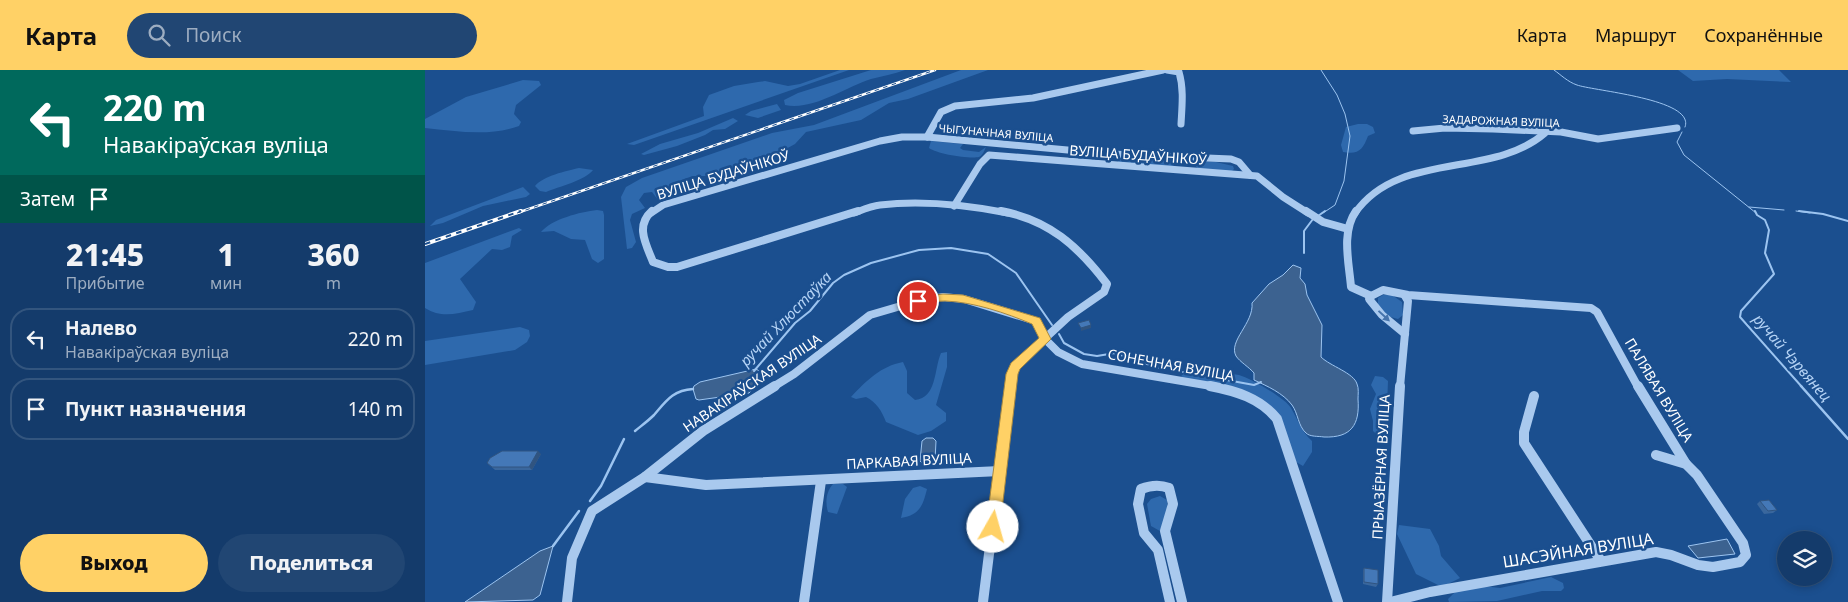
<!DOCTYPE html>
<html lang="ru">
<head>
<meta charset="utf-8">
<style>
  body { margin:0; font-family:"Noto Sans",sans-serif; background:#214673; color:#f1f3f6; height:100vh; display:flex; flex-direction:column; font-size:19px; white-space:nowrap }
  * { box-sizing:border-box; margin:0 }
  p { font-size:16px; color:#9dadc1 }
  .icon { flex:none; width:28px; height:28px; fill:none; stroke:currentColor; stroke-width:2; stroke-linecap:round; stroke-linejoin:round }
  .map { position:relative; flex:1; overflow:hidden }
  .sheet { display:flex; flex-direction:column; background:#143b6b; width:425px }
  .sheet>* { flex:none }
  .hud { background:#00695c; color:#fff; overflow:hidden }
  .buttons { position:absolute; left:1352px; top:461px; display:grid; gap:10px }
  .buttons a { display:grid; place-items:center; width:55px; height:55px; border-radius:50%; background:#143b6b; box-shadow:0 2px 8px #0003,0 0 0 1px #33557e; font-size:25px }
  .pin { position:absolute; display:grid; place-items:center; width:42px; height:42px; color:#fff; margin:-21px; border:2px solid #fff; border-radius:50%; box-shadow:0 1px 5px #0007 }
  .me { position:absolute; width:55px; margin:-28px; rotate:7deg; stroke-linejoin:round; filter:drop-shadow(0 0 4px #0008) }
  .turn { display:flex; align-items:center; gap:18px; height:105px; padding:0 20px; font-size:22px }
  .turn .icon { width:65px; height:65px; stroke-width:2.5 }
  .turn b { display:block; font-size:35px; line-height:42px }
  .then { display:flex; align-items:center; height:48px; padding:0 20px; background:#0003; gap:10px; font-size:19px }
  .eta { display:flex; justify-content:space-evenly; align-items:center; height:85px; text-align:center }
  .eta b { font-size:30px; font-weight:800; line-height:35px }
  .button { display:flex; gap:10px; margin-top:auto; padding:10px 20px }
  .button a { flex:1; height:58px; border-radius:30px; background:#ffd166; color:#111; font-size:20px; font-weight:800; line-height:58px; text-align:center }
  .button a+a { background:#214673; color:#f1f3f6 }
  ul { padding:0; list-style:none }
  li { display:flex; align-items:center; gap:15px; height:62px; margin:0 10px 8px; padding:0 10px; border:2px solid #33557e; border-radius:20px }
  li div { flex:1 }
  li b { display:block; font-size:19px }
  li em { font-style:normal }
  header { display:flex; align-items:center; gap:30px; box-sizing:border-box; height:70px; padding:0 25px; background:#ffd166; color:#111 }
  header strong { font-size:24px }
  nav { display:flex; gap:28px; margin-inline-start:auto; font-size:18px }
  .search { width:350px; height:45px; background:#214673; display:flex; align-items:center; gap:12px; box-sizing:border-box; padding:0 18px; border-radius:28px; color:#9dadc1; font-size:19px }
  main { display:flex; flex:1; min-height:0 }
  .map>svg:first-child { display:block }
</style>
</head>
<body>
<header>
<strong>Карта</strong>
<div class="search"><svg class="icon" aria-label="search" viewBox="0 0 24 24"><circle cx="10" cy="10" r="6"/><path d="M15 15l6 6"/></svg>Поиск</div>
<nav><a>Карта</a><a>Маршрут</a><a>Сохранённые</a></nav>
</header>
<main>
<section class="sheet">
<div class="hud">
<div class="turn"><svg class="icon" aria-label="left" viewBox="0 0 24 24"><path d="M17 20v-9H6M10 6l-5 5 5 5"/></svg><div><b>220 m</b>Навакіраўская вуліца</div></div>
<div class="then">Затем<svg class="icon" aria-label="arrive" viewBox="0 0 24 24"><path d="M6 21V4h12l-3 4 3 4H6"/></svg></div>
</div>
<div class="eta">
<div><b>21:45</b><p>Прибытие</p></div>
<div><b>1</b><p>мин</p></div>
<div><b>360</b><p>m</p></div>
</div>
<ul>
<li><svg class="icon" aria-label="left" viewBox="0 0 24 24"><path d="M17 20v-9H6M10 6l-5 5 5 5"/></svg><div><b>Налево</b><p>Навакіраўская вуліца</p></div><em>220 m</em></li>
<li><svg class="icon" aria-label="arrive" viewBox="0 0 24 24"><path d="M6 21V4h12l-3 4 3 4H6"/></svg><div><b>Пункт назначения</b></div><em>140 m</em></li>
</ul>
<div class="button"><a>Выход</a><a>Поделиться</a></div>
</section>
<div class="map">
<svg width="1423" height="532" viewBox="0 0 1423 532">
  <rect width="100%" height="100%" fill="#1b4f8f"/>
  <g fill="#2e69ad">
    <polygon points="415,0 424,0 209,75 202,74 279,46 278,37 284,25 309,16 333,12 340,11 363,16 375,14"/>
    <path d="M 446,0 L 480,0 C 469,4 457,6 446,9 C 420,17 388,41 360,35 L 359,30 L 373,23 Z"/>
    <polygon points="536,0 563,0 483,29 464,33 436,50 381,62 370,74 308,108 289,110 281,106 268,106 259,109 241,118 237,129 233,130 227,122 219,123 214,130 220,138 207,144 205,150 211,172 207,178 202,179 196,127 201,117 217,108 347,63 389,55"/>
    <polygon points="1253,0 1354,0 1366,12 1302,9 1268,11"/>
    <path d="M 98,10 L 114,11 L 116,15 L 91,35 L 89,44 L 96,52 L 94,56 C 64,67 31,61 0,58 L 0,49 L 41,27 Z"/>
    <polygon points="352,34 356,40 333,48 320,45 326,41"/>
    <polygon points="308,48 313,51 300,59 288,60 280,65 252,76 219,85 216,84 235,74 273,63"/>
    <path d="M 933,54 L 942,54 L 948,57 L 950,63 L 943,66 C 938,79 934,85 918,82 L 916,75 L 921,57 Z"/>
    <path d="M 506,71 L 538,74 L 535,78 L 538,80 L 554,82 L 561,77 C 559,81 558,85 554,87 C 544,89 512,84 504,78 Z"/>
    <polygon points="695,87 747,90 752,94 743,97 694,94 692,89"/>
    <polygon points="771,91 791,92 808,96 809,99 807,101 774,101 769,93"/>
    <path d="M 154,98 L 168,100 C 161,110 133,117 121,122 L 115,121 L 110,116 C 118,106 141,101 154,98 Z"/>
    <polygon points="98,117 105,124 101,127 58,136 18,153 5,156 11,150"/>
    <path d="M 172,140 L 178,141 L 179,145 L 179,189 L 173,193 L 167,189 L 160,170 L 146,169 L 129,161 L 116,162 C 127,149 155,142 172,140 Z"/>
    <path d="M 94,158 L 97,160 L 87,166 L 85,177 L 77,180 L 67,179 L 35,209 L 51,232 L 48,240 C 30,244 16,248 0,238 L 0,193 Z"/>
    <polygon points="958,225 967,225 977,232 978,245 973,249 962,246 953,236 953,228"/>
    <polygon points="95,257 104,260 105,266 102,272 90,280 0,295 0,271"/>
    <path d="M 522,282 L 522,297 L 511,335 L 521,343 L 521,351 L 506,361 L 493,365 L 461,352 C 457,341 451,332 441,327 L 431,329 L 426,327 C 441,311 456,296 478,292 L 482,301 L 482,323 L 490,330 C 512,328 509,299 516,283 Z"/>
    <path d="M 763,301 C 779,302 797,302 814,305 C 825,308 860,328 866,338 C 873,350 876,361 887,371 L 887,382 L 878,396 L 871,392 L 845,338 L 760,309 L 756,306 Z"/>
    <polygon points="950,306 958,307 963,311 961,363 957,369 948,361 948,351 945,339 951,324 946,315"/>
    <path d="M 408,414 L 418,414 L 422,417 L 412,444 L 403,442 C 400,432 401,422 408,414 Z"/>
    <path d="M 495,416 L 502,419 C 498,435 495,445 476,448 L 480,429 L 488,418 Z"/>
    <path d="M 735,426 L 742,430 C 743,441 743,453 735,461 L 726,456 L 722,434 L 726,429 Z"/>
    <polygon points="974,455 1005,459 1014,476 1016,486 1035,508 1017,517 991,504 972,464"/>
    <polygon points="1126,507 1138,513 1139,518 1136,521 1117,521 1072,531 1024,532 1023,529 1030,522 1058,516 1075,518"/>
  </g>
  <g fill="#3c6290" stroke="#9cc4f0">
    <path d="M 868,195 L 876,198 L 875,208 L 880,214 L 882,225 L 897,255 L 896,287 C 905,296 929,303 932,314 C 934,318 933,325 933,329 C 935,355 926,368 899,367 C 893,366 885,367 881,363 C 873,356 873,343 867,335 C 858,323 842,316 829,310 L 829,303 C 824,297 815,292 811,286 C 803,271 829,253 827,233 L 844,214 L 858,205 Z"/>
    <polygon points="331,299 336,302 335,312 324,323 274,330 271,329 268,319 269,316 275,312"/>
    <polygon points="501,368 508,368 511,371 510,391 497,393 495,391 497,371"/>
    <polygon points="1302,469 1310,484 1273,488 1263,476"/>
    <polygon points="128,476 115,525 108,530 40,532 115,481"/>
  </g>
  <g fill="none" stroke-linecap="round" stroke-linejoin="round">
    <g stroke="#9cc4f0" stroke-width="1">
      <polyline points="896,0 912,25 920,44 925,66 919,111 910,135 898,143"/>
      <path d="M 1129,0 C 1136,5 1143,12 1152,15 C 1169,21 1271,29 1260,57"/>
      <polyline points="1257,62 1252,72 1259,85 1331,143"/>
      <polyline points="1324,137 1359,140"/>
      <polyline points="1371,141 1385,143"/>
    </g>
    <g stroke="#9cc4f0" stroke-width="2">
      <polyline points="1330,141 1332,145 1340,150 1344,160 1340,183 1349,204 1316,241 1315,247 1377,317"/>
      <polyline points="1374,141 1398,144 1423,151"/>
      <polyline points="893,146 900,141"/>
      <polyline points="879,183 879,161 888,149"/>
      <polyline points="634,264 639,273 659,284 672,286 690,283 734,298"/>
      <polyline points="329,301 370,253 385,241 408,213 419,205 446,193 494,180 526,178 563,184 591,203 627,255"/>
      <polyline points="758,302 829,315 836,312"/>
    </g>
    <g stroke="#9cc4f0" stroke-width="2.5">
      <polyline points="1376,316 1423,369"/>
      <path d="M 210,361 C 216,356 223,351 229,345 C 241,331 248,320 268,319"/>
      <polyline points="165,431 176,416 199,369"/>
      <polyline points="128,476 154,441"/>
    </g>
    <g stroke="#a9c9ee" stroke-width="7">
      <path d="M 742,0 L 754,2 C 759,19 757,36 756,54"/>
      <polyline points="988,61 1020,58 1068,59 1136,62 1173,69 1252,58"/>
      <polyline points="502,67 516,42 530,36 608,28 738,0"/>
      <polyline points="529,136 555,94 564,85 832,106 858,127 883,143"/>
      <polyline points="226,143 238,135 455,71 477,67 502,67 686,84 806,89 814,92 825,105"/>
      <path d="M 429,143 C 437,140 446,136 455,135 C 497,130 542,135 583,143"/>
      <path d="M 930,143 C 974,80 1067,109 1120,63"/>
    </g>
    <g stroke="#a9c9ee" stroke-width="8">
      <path d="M 227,141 C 210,156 221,174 228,192 L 243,197 L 252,197 L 433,141"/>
      <path d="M 576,141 C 624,150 653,176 682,214 L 679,222 L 643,247 L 590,296 L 585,317"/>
      <polyline points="881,141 898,152 923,159"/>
      <path d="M 931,141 C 916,162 924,193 926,217 L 946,226"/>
      <polyline points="946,226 958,220 983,225 1166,238 1172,242 1213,317"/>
      <polyline points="946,226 944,229 957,245 980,264"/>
      <polyline points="348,317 369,304 445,245 493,231 518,227 539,229 611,251 620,269 633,282 657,294 792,317"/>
      <polyline points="975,317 983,231 980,226"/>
    </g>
    <g stroke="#a9c9ee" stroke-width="10">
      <path d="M 785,316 C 811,321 835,328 852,349 L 913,532"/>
      <polyline points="1213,316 1261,394"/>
      <polyline points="1109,326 1099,362 1099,373 1176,491"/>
      <polyline points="220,407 281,415 575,401"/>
      <polyline points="142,532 147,488 167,441 220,407 278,361 350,316"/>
      <polyline points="379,532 396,411"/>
      <polyline points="558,532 585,316"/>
      <path d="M 745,532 L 733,480 L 719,463 L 713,434 L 716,419 C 726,415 734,414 744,418 L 748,434 L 740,461 L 757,532"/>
      <polyline points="962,532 975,316"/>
      <polyline points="965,532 1005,522 1231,482 1246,485 1273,495 1288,497 1315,492 1321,485 1318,473 1272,405 1261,394 1231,385"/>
    </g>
    <defs>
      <polyline id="rail-far1" points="92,143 510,0"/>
      <polyline id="rail" points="0,174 96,141"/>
    </defs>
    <use href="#rail-far1" stroke="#fff" stroke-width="2.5"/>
    <use href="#rail" stroke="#fff" stroke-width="4"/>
    <use href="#rail-far1" stroke="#1b4f8f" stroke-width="1" stroke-dasharray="4.5" stroke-linecap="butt"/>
    <use href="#rail" stroke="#1b4f8f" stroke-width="2" stroke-dasharray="5.5" stroke-linecap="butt"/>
  </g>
  <g fill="#3a679d">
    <polygon points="116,384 107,400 70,400 62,393"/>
    <polygon points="1335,431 1352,440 1348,443 1339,444 1332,434"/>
    <polygon points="939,498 953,514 951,517 938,514 938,500"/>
  </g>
  <g fill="#305480">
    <polygon points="666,255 666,258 656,261 656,258"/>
    <polygon points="113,381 116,384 107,400 104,397"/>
  </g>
  <g fill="#4478b7" stroke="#305480">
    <polygon points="664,250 666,255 656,258 653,253"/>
    <polygon points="77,381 113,381 104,397 67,397 62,393 65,388"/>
    <polygon points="1344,430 1352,440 1343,441 1335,431"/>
    <polygon points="939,498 953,500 953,514 939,512"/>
  </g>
  <defs><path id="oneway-solid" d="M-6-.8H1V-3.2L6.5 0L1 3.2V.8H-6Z" transform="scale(1.25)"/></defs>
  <use fill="#4674ac" href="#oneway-solid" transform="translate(959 246) rotate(43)"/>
  <path fill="#ffd166" stroke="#a68842" d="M 518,224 L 538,225 L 615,248 L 626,269 L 595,299 L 593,304 L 575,457 L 573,462 L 568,463 L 563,462 L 561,457 L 581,304 L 586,293 L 614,268 L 607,254 C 581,243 549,232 520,231 C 511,231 502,233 493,235 L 487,231 L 493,227 Z"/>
  <g text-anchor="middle" stroke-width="5" stroke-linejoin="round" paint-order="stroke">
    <g font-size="11" fill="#fff" stroke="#1b4f8f">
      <text transform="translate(1076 51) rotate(2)" y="4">ЗАДАРОЖНАЯ ВУЛІЦА</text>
      <text transform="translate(571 63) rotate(5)" y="4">ЧЫГУНАЧНАЯ ВУЛІЦА</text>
    </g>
    <g font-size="14" fill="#fff" stroke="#1b4f8f">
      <text transform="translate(713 85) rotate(4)" y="5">ВУЛІЦА БУДАЎНІКОЎ</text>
      <text transform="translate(298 105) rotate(-17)" y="5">ВУЛІЦА БУДАЎНІКОЎ</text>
      <text transform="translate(746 295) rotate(10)" y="5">СОНЕЧНАЯ ВУЛІЦА</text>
      <text transform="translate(327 313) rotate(-34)" y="5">НАВАКІРАЎСКАЯ ВУЛІЦА</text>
      <text transform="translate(1234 320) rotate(59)" y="5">ПАЛЯВАЯ ВУЛІЦА</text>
      <text transform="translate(484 391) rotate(-3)" y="5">ПАРКАВАЯ ВУЛІЦА</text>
      <text transform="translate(956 397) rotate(-87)" y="5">ПРЫАЗЁРНАЯ ВУЛІЦА</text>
    </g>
    <g font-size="15" font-style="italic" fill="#b5d3f5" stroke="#1b4f8f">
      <text transform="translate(361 249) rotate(-46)" y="5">ручай Хлюстаўка</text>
      <text transform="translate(1367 288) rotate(49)" y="5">ручай Чэрвянец</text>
    </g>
    <g font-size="16" fill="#fff" stroke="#1b4f8f">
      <text transform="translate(1153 480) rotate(-9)" y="6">ШАСЭЙНАЯ ВУЛІЦА</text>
    </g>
  </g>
</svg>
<div class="buttons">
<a><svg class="icon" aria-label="layers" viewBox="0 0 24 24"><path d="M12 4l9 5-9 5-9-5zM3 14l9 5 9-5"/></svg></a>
</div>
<div class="pin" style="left:493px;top:231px;background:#d93025"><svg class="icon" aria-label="arrive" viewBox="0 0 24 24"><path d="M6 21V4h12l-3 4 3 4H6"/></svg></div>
<svg class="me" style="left:568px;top:457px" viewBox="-20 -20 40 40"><circle r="19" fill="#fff"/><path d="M0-13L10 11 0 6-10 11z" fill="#ffd166"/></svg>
</div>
</main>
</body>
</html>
